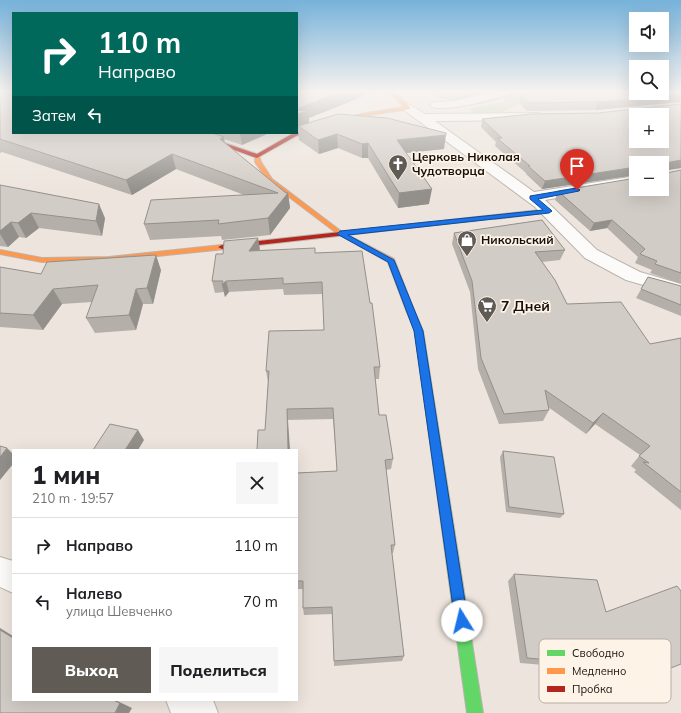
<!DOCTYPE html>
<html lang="ru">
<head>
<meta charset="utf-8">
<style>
  body { margin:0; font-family:Mulish,sans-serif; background:#f6f6f6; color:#202124; height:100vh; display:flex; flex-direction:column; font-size:15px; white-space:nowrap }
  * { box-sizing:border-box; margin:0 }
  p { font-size:13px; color:#757577 }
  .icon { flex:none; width:22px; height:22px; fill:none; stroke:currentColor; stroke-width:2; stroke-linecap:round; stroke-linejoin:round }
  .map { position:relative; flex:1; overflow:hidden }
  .details { position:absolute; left:12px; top:449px; width:286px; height:252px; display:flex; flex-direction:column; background:#fff; border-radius:0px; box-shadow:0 4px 16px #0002 }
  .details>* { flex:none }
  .hud { position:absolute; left:12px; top:12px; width:286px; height:122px; border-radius:0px; box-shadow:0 4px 16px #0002; background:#00695c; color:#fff; overflow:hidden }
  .buttons { position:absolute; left:629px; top:12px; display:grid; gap:8px }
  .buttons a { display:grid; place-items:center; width:40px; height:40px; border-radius:0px; background:#fff; box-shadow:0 4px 16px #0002; font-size:20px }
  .pin { position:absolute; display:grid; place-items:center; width:34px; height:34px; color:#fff; margin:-41px -17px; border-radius:50% 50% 50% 0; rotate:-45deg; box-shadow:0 0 4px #0007 }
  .pin .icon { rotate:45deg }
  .me { position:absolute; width:44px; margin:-22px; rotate:351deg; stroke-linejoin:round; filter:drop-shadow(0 0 3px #0008) }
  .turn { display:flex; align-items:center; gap:14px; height:84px; padding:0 20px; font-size:18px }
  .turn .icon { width:52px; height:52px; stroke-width:2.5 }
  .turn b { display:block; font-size:28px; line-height:34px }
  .then { display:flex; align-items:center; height:38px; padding:0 20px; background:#0003; gap:8px; font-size:15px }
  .round { display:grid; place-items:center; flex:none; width:42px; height:42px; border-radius:0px; background:#f6f6f6 }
  .summary { display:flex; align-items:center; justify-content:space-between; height:68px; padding:0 20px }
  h1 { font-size:24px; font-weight:800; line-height:30px }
  .button { display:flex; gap:8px; margin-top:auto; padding:8px 20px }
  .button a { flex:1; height:46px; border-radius:0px; background:#615b55; color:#fff; font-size:16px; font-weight:800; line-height:46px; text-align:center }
  .button a+a { background:#f6f6f6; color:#202124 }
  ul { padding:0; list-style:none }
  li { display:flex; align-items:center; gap:12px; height:56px; padding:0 20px; border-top:1px solid #e0e0e0 }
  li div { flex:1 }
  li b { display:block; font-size:15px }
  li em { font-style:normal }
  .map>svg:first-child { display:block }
</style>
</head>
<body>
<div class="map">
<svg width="681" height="713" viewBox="0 0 681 713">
  <rect width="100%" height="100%" fill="#ede5dd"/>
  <g fill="#c1d4b4">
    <path d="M 444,91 L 494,91 C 475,96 453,104 434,96 Z"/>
    <polygon points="521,91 568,91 523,102 505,111 492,114 475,113 469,110 472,108 504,102 506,96"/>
  </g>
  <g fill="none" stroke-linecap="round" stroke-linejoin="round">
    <g fill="#6cafc6" fill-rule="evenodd">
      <polygon points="484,91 493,91 450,102 448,101"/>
      <polygon points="520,91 528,91 480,104 478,103"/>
    </g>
    <defs>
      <g id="street">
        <path d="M 495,91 L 516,91 L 515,93 C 495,98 451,112 432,107 L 430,105 L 432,103 L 459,100 Z"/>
        <polygon points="408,104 412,106 425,114 538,113 540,116 538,119 534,120 435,121 534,192 636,176 636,184 545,200 597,250 640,272 681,284 681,296 626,280 585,258 535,207 404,110 402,108 404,106"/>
        <polygon points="0,557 13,561 13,593 0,587"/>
        <polygon points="166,700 213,700 218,713 171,713"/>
      </g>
      <polygon id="fast" points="410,307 414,310 423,331 483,713 467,713 415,331 406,310"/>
      <g id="slow">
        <polygon points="388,91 393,91 410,107 410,109 362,116 323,128 320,126 361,114 404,107"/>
        <polygon points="255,155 259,155 261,162 272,179 342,232 394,259 414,310 413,312 410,313 406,310 388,262 338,234 268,181 255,162"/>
        <polygon points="549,209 552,211 551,212 495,219 492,217 495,215"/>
        <polygon points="222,245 226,247 225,249 109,261 42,262 0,254 0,250 42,258 109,257"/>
      </g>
      <g id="jam">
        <polygon points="323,124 325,125 325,127 296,136 257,158 187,133 195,133 257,154 292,134"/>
        <polygon points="495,215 498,217 497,218 222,249 218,247 222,245"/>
      </g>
    </defs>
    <use href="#street" stroke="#bab4ad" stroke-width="2"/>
    <use href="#fast" stroke="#bab4ad" stroke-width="2"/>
    <use href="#slow" stroke="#bab4ad" stroke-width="2"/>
    <use href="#jam" stroke="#bab4ad" stroke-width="2"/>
    <use href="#street" fill="#fcfbfa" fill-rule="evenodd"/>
    <use href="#fast" fill="#63d668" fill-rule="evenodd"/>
    <use href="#slow" fill="#ff974d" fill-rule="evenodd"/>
    <use href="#jam" fill="#b3261e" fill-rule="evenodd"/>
  </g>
  <g fill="#b5afaa">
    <polygon points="0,91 13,133 269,133 242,145 224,139 225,143 286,193 288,193 290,208 270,235 222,240 221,236 150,240 144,224 244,195 176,169 132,195 2,152 0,153"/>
    <polygon points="297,91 359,98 309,118 309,123 444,149 406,153 429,204 398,208 368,158 362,158 338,148 319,154 299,140 298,128 297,128"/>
    <polygon points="681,91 681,102 595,110 527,111 519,103 521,95"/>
    <polygon points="681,104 681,168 665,170 665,172 667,173 681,170 681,284 650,273 652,270 635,263 638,257 607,228 590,231 555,200 558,191 636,189 662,163 636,163 636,175 542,189 526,174 526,173 495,146 496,142 481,127 482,119 598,113"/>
    <polygon points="0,185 105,218 102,236 39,228 26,238 19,237 8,247 0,246"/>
    <polygon points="454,233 565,250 560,260 542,262 567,304 650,344 681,338 681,510 634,472 636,470 631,466 640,455 595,424 586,434 548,407 549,410 543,421 499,424 478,369 470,292 452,244"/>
    <polygon points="260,249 259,250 315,253 370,303 380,367 379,379 375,379 379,415 393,459 391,469 386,470 395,545 393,553 392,553 404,656 402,661 334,666 333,614 304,615 303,608 303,589 297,589 297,473 337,471 333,419 288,420 265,430 268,382 266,371 324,330 323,294 284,295 283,289 229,292 225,297 224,292 215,293 212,281"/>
    <polygon points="0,267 41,274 161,270 153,304 143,304 136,330 95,333 86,318 92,302 62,304 43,330 0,327"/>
    <polygon points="648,277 681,286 681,316 636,298"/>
    <polygon points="503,451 564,514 560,518 506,512 500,457"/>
    <polygon points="514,574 606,612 681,591 658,673 645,678 642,673 520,663 508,581"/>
  </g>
  <g fill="#938f8b">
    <polygon points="342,91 373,91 359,98 309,118 309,125 298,126 298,128 297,128 297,109"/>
    <polygon points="681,95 681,102 595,110 598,102"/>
    <polygon points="240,133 269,133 242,145"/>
    <polygon points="337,134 338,148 319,154 318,140"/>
    <polygon points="446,135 444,149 396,154 397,140"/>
    <polygon points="224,137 226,152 220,139"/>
    <polygon points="368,143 368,158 362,158 362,144"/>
    <polygon points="172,154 176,169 132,195 126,180"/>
    <polygon points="681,160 681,168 662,171 665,163"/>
    <polygon points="636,167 636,175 542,189 545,181"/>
    <polygon points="432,189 429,204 398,208 399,193"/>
    <polygon points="288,193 290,208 270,235 268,218"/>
    <polygon points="99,204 105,218 102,236 96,221"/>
    <polygon points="31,213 39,228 26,238 18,223"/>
    <polygon points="612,220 607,228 590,231 594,223"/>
    <polygon points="11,222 19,237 8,247 0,234 0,231"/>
    <polygon points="258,238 260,249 251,262 249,251"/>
    <polygon points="156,255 161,270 153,304 147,288"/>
    <polygon points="226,281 229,292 225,297 222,285"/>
    <polygon points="53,289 62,304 43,330 33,315"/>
    <polygon points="136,289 143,304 136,330 129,315"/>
    <polygon points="287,409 288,420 290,450 288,450"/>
    <polygon points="603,413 595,424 586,434 593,423"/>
    <polygon points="138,430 144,440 138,450 125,450"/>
    <polygon points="7,448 13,454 13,464 0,480 0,457"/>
    <polygon points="0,628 13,636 13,638 0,630"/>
    <polygon points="113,700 115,700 132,708 129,713 115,713"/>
  </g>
  <g fill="#d2ccc6" stroke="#938f8b" fill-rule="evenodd">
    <polygon points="0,91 13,91 13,133 212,133 224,137 220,139 286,193 288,193 268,218 218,224 219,220 144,224 151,200 278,193 172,154 126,180 0,139"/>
    <polygon points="297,91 342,91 297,109"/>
    <polygon points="542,91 636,91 636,93 662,93 662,91 681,91 681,95 598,102 529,103 521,95"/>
    <path d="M 681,104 L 681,160 L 665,163 L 665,172 L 667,173 L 681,170 L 681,273 L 655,264 L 657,261 L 640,254 L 645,249 L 612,220 L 594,223 L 558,191 L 636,178 L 636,189 L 662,189 L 662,163 L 636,163 L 636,167 L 545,181 L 528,166 L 530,166 L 497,138 L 502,138 L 482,119 L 531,114 L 598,113 ZM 636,115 L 662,115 L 662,141 L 636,141 Z"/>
    <polygon points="297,110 309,111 297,114"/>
    <polygon points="338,114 387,118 446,133 446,135 397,140 432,189 399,193 368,143 362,144 337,134 318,140 298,126"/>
    <polygon points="0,185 99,204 96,221 31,213 18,223 11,222 0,231"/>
    <polygon points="542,220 565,250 535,252 555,280 567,304 621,302 650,344 681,338 681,492 643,462 649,463 639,456 650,446 603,413 593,423 545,390 549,410 504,414 481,358 472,281 454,233"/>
    <polygon points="258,238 249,251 315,248 315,253 362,251 370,303 372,303 380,367 374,367 379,415 386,415 393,459 385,460 395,545 391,545 404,656 334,661 332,607 303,608 303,581 297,581 297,473 337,471 333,408 287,409 288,450 257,450 258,430 265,430 269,371 266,371 269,331 324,330 322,282 283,284 283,278 226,281 222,285 223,281 212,281 216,254 223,254 224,241"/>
    <polygon points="156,255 147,288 136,289 129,315 86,318 98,285 53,289 33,315 0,313 0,267 41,274 47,262"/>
    <polygon points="648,277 681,286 681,305 641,289"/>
    <polygon points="110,424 138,430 125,450 93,450"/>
    <polygon points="0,446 7,448 0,457"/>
    <polygon points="503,451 554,457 564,514 509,507"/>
    <polygon points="514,574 597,580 606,612 677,586 681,591 681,664 658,673 655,668 527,658"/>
    <polygon points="0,630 13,638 13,700 113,700 120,703 115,713 0,713"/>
  </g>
  <linearGradient id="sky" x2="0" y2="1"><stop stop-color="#76b2da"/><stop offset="0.48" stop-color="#f7f3f0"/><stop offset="1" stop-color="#f7f3f0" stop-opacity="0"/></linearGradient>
  <rect width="681" height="191" fill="url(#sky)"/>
  <polygon fill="#1a73e8" stroke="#114b97" points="577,188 580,190 579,191 538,199 551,210 552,211 549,213 348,235 394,260 423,331 468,621 466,626 462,628 457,626 455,621 414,331 388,262 337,234 340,231 543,210 530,199 530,196"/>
  <defs>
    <symbol id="church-pin" viewBox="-11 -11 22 30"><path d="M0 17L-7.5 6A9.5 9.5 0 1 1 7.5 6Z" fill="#615b55" stroke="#fef3e7"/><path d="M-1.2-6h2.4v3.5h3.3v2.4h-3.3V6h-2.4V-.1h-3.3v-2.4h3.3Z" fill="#fff"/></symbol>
    <symbol id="shop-pin" viewBox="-11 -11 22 30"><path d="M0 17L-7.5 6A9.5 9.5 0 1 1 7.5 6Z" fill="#615b55" stroke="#fef3e7"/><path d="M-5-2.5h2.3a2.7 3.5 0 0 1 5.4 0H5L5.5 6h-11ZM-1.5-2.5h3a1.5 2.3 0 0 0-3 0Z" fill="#fff"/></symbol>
    <symbol id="supermarket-pin" viewBox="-11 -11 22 30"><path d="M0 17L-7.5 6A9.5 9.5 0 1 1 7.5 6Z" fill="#615b55" stroke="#fef3e7"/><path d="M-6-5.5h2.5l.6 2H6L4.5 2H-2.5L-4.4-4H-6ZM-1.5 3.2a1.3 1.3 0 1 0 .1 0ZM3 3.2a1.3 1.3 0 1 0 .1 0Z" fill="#fff"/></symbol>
  </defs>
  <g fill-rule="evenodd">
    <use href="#church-pin" x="387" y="153" width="22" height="30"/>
    <use href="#shop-pin" x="456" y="229" width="22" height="30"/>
    <use href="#supermarket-pin" x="476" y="295" width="22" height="30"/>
  </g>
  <g text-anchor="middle" stroke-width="3.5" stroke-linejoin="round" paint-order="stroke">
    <g font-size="12" font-weight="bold" fill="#16110c" stroke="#fef3e7" text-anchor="start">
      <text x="412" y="161">Церковь Николая<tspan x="412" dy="14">Чудотворца</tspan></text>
      <text x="481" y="244">Никольский</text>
    </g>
    <g font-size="14" font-weight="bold" fill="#16110c" stroke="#fef3e7" text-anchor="start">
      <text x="501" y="311">7 Дней</text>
    </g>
  </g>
  <rect x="539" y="639" width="132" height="64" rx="6" fill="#fef3e7" stroke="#b8afa5" stroke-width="1"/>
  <rect x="547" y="650" width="18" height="6" fill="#63d668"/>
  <rect x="547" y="668" width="18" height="6" fill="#ff974d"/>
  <rect x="547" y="686" width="18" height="6" fill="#b3261e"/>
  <g font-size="11" fill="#16110c">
    <text x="572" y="657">Свободно</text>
    <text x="572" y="675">Медленно</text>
    <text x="572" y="693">Пробка</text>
  </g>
</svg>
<div class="buttons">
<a><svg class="icon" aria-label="sound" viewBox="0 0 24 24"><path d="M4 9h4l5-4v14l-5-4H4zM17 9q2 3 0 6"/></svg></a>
<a><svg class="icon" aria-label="search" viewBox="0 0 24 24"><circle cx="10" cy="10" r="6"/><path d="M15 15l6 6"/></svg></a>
<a>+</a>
<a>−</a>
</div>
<div class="pin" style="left:577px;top:190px;background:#d93025"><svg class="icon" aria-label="arrive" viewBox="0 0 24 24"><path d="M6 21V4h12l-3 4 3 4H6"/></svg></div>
<svg class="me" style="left:462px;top:621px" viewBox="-20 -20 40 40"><circle r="19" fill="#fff"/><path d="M0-13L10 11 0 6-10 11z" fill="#1a73e8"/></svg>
<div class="hud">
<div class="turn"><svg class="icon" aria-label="right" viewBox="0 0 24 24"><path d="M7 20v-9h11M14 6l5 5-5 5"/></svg><div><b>110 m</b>Направо</div></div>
<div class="then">Затем<svg class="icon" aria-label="left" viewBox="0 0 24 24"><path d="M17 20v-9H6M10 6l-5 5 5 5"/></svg></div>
</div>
<section class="details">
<div class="summary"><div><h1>1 мин</h1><p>210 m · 19:57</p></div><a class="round"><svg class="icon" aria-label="close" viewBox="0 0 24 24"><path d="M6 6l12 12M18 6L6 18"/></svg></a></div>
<ul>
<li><svg class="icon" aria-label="right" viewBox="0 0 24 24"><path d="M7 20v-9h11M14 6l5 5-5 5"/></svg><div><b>Направо</b></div><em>110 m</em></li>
<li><svg class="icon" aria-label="left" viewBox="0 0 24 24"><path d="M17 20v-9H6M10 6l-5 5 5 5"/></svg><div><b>Налево</b><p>улица Шевченко</p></div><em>70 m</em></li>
</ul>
<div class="button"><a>Выход</a><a>Поделиться</a></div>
</section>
</div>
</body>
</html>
